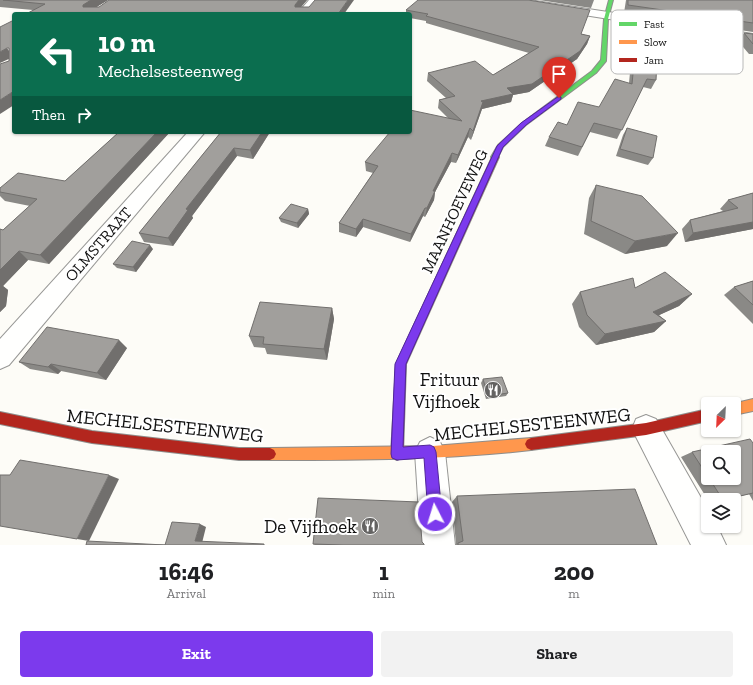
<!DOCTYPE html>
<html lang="en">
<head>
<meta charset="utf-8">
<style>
  body { margin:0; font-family:"Zilla Slab",serif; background:#f2f2f2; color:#202124; height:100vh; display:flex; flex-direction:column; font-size:15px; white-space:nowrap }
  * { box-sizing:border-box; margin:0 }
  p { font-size:13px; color:#757577 }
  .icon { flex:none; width:22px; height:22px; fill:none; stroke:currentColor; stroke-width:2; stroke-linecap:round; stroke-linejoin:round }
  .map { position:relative; height:545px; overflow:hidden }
  .side { display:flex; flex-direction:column; background:#fff; flex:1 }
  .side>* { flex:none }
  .hud { position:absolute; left:12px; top:12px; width:400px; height:122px; border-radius:4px; box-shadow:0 1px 3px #0004; background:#0b6e4f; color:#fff; overflow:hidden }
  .needle { width:26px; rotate:204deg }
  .fabs { position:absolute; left:701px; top:397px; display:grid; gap:8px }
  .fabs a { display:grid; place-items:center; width:40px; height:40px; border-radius:4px; background:#fff; box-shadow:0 1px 3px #0004; font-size:20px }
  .pin { position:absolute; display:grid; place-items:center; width:34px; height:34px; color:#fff; margin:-41px -17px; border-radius:50% 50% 50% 0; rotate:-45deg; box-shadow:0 0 4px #0007 }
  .pin .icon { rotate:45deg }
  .me { position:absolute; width:44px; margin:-22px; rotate:355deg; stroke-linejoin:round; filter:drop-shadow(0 0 3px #0008) }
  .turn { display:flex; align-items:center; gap:14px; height:84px; padding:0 20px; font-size:18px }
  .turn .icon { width:52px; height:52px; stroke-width:2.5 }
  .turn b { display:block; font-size:28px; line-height:34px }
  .then { display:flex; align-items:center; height:38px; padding:0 20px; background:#0003; gap:8px; font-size:15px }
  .eta { display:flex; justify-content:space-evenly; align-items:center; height:68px; text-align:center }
  .eta b { font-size:24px; font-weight:700; line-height:28px }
  .cta { display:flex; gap:8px; margin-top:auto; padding:8px 20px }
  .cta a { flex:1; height:46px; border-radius:4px; background:#7c3aed; color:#fff; font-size:16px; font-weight:700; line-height:46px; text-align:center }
  .cta a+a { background:#f2f2f2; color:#202124 }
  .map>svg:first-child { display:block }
</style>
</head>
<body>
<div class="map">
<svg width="753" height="545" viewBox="0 0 753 545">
  <rect width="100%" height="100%" fill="#fdfcf7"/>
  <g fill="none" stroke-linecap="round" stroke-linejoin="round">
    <defs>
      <g id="street">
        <polygon points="309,0 320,0 309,14 297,14"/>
        <polygon points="504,0 529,0 753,34 753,42 509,3"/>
        <polygon points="188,132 205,132 9,365 0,369 0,339"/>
        <polygon points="646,415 656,419 708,510 708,526 717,526 726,545 691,545 632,429 636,419"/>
        <polygon points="430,437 440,442 445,452 455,545 421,545 415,452 420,442"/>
      </g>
      <polygon id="fast" points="609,0 613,0 608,19 606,61 596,73 526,125 503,147 497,159 493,159 491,157 498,145 522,123 592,71 601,60 604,19"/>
      <g id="slow">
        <polygon points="753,399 753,411 734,415 734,404 732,404"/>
        <path d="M 531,438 L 535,440 L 537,444 L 535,448 L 531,450 C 444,460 357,460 270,460 L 266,458 L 264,454 L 266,450 L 270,448 L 433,446 Z"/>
      </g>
      <g id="jam">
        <polygon points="493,155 495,155 499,157 406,364 403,454 401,458 397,460 393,458 391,454 396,364"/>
        <polygon points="708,409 708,421 646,435 531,450 527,448 525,444 527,440 531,438 646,423"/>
        <polygon points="0,412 92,431 239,448 270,448 274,450 276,454 274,458 270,460 239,460 92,443 0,424"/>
      </g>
    </defs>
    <use href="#street" stroke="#979795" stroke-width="2"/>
    <use href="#fast" stroke="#8e8d8b" stroke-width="2"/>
    <use href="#slow" stroke="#8e8d8b" stroke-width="2"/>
    <use href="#jam" stroke="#8e8d8b" stroke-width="2"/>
    <use href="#street" fill="#fffffe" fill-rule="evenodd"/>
    <use href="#fast" fill="#63d668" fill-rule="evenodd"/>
    <use href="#slow" fill="#ff974d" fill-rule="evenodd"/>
    <use href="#jam" fill="#b3261e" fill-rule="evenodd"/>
  </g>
  <g fill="#8a8986" fill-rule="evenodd">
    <polygon points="0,0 108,0 96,7 307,0 301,7 344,14 33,10 0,7"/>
    <polygon points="539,0 594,0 591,8"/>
    <polygon points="626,0 753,0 753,32 624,13"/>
    <polygon points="406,10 581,34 590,36 587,44 577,59 529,92 513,95 511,102 482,109 471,140 468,137 456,163 451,162 435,192 434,200 425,217 423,216 410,242 363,227 356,237 339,232 339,223 373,173 366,171 365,162 448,118 438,108 439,100 446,98 427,81 428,73 493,75 529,53 426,23 426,21 410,18 410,14 406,14"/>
    <polygon points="626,15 685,37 680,45 658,41 656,80 651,89 643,87 617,139 590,132 578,156 545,146 549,137 567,125 599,107 629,83 633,41 620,38 622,23"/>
    <polygon points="744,33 753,34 753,54 749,54 738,41"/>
    <polygon points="627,128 653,158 648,165 616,156 623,135"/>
    <polygon points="119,132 170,132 49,264 28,260 3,286 8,290 6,306 0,312 0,229 3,230 30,206 5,201 0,196 0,188 65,181"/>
    <polygon points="221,132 270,132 253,159 237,156 192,216 193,218 173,246 144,242 139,233"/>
    <polygon points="596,185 667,246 625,254 584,234 589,198"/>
    <polygon points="753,193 753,229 685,242 682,229 690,220 723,211 720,209 728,200"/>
    <polygon points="308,209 309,214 298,228 281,222 279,218"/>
    <polygon points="153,249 136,272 117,268 113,264"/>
    <polygon points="753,281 753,324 724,295 734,287"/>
    <polygon points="635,288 692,294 679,306 659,315 666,321 654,332 596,345 579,327 572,304 580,292"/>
    <polygon points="332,308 334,319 327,360 267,354 265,348 254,347 249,336"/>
    <polygon points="127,348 106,380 61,371 58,374 30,369 19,362"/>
    <polygon points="483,379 508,393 506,396 486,399 481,383"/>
    <path d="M 753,443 L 753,501 L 749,494 L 725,500 L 708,500 L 681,457 L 692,452 ZM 708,452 L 734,478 L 708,478 Z"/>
    <polygon points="457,496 657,545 455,545 456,544 452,502"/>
    <polygon points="422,542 424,545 315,545 313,544"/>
  </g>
  <g fill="#716f6d">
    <polygon points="91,0 108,0 87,13 83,7 83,5"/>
    <polygon points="299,0 307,0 296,13 295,5"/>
    <polygon points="348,0 354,0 344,14 338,14"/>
    <polygon points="590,36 587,44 577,59 529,92 513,95 511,102 482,109 471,140 481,101 507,88"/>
    <polygon points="7,48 13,57 0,63 0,52"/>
    <polygon points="14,91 14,105 0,114 0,100"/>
    <polygon points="470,128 468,137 456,163 458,155"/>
    <polygon points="157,132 170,132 49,264 40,255"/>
    <polygon points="262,132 270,132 253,159 250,150"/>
    <polygon points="234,148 237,156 192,216 193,218 173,246 168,238 186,209"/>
    <polygon points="452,153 451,162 435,192 434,200 425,217 427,208 433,191"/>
    <polygon points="425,208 423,216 410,242 411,234"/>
    <polygon points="308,209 309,214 298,228 297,223"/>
    <polygon points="363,219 363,227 356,237 356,229"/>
    <polygon points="753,222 753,229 685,242 693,233"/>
    <polygon points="678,233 667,246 625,254 635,241"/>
    <polygon points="150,245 153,249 136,272 133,267"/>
    <polygon points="19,251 28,260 3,286 8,290 6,306 0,312 0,270"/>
    <polygon points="692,294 679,306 642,323 653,312"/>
    <polygon points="332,308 334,319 327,360 324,349"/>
    <polygon points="666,321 654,332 596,345 605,334"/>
    <polygon points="119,340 127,348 106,380 97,373"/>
    <polygon points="51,364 61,371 58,374 48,367"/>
    <polygon points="109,475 119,479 89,541 77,539"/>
    <polygon points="200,524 206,527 202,543 195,541"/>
  </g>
  <g fill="#a19f9c" stroke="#716f6d">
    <polygon points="3,0 91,0 83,5 83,7 99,7 109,0 299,0 295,5 295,7 309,7 315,0 348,0 338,14 26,14 45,4"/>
    <polygon points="418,0 528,0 590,10 581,34 590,36 580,51 532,84 507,88 513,94 481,101 483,102 473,131 470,128 458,155 452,153 433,191 435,191 427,208 425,208 411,234 363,219 356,229 339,223 378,166 365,162 390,132 410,132 410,110 462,121 439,100 455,96 428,73 475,61 493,75 539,47 426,16 428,14 406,10"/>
    <polygon points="628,0 753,0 753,23 628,5"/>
    <polygon points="626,15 684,24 685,37 658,33 656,80 647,79 622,130 594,123 582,147 549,137 558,122 567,125 578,102 599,107 615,79 632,84 637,32 623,30"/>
    <polygon points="14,20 14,91 0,100 0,64 9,61 9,48 7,48 0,52 0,27"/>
    <polygon points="744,33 753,34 753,44"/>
    <polygon points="627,128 657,136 653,158 620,149"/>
    <polygon points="119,132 157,132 40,255 19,251 0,270 0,229 3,230 37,199 0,192 0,188 18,173 65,181"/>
    <polygon points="221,132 262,132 250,150 234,148 186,209 188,210 168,238 139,233"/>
    <polygon points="596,185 642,196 678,233 635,241 591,221"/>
    <polygon points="753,193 753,222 693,233 690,220 738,208 728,200"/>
    <polygon points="291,204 308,209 297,223 279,218"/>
    <polygon points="132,241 150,245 133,267 113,264"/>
    <polygon points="665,272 692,294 653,312 666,321 605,334 587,315 580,292 633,278 635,288"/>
    <polygon points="753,281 753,305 734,287"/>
    <polygon points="260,302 332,308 324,349 263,344 264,337 249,336"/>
    <polygon points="47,327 119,340 97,373 51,364 48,367 19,362"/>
    <polygon points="502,377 508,393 488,396 483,379"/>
    <polygon points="750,439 753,443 753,493 723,500 709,478 734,478 734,452 708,452 708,477 692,452"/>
    <polygon points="20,460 109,475 77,539 0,526 0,475 10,475"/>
    <polygon points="635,489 657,545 458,545 458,543 463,541 457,496"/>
    <polygon points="318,498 419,502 422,542 424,544 424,545 343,545 313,544"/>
    <polygon points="172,522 200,524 195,541 264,544 264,545 86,545 87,541 165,545"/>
  </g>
  <polygon fill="#7c3aed" stroke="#51269a" points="559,96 561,97 561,99 526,125 503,147 406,364 403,447 430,445 434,447 436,452 442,514 440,519 435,521 430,519 428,514 424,458 397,460 392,458 391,454 395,364 497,146 521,123"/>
  <defs>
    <symbol id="restaurant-disc" viewBox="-11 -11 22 22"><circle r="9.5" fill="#646362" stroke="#fff"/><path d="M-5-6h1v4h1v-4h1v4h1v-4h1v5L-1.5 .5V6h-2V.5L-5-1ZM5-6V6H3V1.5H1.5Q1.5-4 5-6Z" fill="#fff"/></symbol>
  </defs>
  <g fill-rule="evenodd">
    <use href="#restaurant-disc" x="483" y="380" width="20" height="20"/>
    <use href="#restaurant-disc" x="360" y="516" width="20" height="20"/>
  </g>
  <g text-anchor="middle" stroke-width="4" stroke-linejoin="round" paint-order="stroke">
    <g font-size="16" fill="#111" stroke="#fff">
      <text transform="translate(454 211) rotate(-65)" y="6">MAANHOEVEWEG</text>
      <text transform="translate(98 244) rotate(-49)" y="6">OLMSTRAAT</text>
    </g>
    <g font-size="19" fill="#111" stroke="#fff" text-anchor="end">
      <text x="480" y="386">Frituur<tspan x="480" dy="22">Vijfhoek</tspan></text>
      <text x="357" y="533">De Vijfhoek</text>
    </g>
    <g font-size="19" fill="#111" stroke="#fff">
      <text transform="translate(532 424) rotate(-6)" y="7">MECHELSESTEENWEG</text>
      <text transform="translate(165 425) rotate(6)" y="7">MECHELSESTEENWEG</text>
    </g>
  </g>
  <rect x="611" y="10" width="132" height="64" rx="6" fill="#fff" stroke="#b8b8b8" stroke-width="1"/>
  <rect x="619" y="22" width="18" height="4" fill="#63d668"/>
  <rect x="619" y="40" width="18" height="4" fill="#ff974d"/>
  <rect x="619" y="58" width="18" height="4" fill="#b3261e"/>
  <g font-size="11" fill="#111">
    <text x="644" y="28">Fast</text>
    <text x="644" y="46">Slow</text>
    <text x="644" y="64">Jam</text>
  </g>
</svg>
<div class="fabs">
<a><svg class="needle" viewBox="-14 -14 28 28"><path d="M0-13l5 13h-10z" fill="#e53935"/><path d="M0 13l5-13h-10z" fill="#757577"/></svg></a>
<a><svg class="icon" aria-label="search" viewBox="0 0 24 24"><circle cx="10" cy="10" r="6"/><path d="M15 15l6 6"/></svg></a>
<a><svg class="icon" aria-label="layers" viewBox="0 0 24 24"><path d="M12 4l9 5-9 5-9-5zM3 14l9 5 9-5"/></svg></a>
</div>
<div class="pin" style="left:559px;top:98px;background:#d93025"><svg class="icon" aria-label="arrive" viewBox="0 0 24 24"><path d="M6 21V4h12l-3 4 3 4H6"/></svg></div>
<svg class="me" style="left:435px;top:514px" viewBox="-20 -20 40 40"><circle r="17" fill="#7c3aed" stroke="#fff" stroke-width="3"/><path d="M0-11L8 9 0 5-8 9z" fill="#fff"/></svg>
<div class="hud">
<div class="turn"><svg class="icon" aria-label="left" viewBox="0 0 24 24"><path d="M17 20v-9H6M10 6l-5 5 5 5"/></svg><div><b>10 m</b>Mechelsesteenweg</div></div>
<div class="then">Then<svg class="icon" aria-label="right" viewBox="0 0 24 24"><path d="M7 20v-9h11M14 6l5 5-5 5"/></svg></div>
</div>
</div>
<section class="side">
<div class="eta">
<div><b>16:46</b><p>Arrival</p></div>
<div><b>1</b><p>min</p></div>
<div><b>200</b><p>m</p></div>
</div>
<div class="cta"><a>Exit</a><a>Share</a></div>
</section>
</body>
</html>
